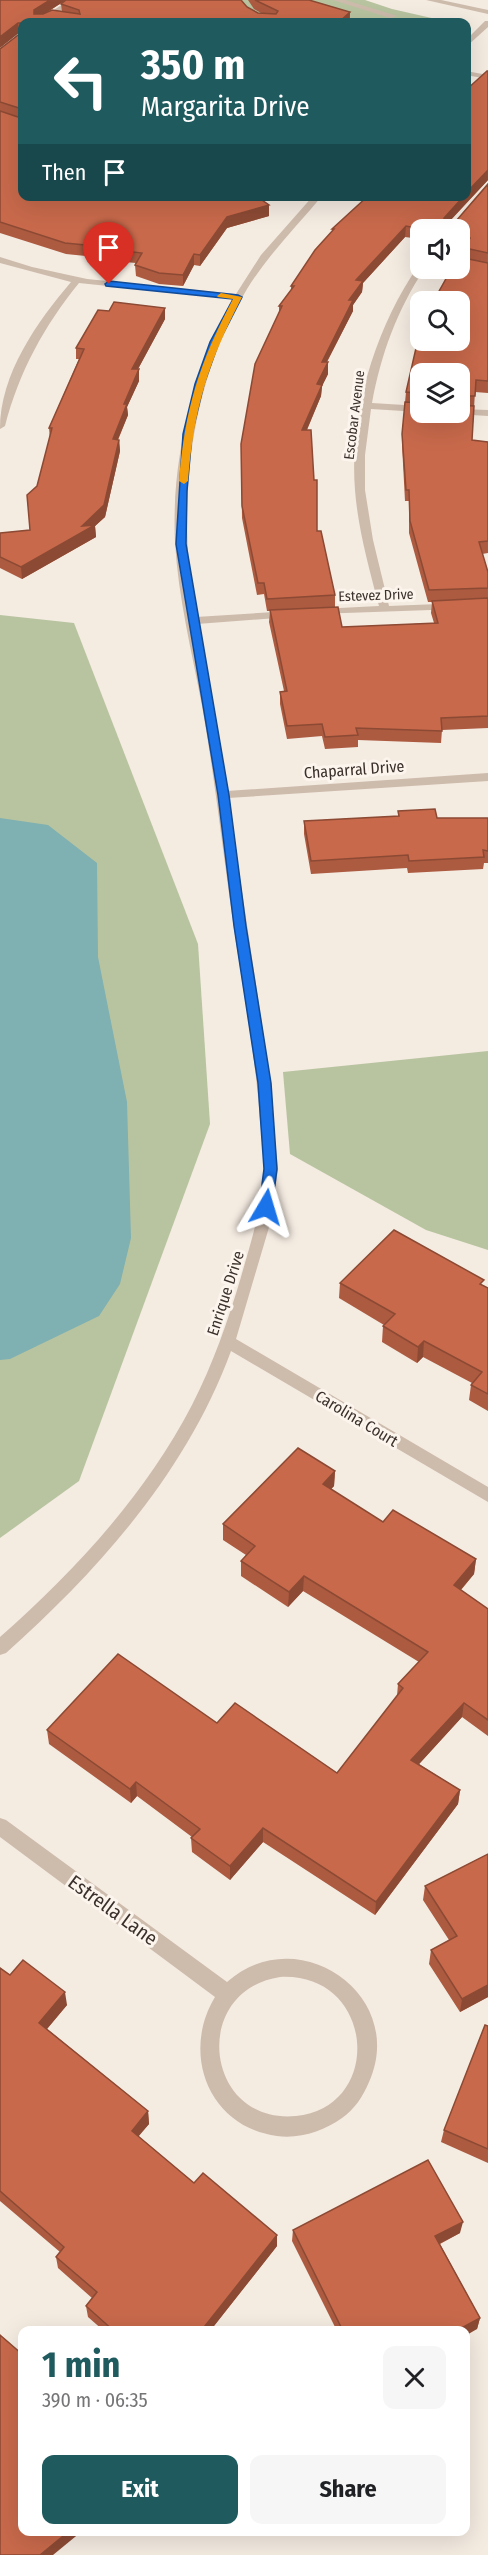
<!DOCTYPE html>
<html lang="en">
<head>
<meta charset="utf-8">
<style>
  body { margin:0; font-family:"Fira Sans Condensed",sans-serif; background:#f6f6f6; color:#202124; height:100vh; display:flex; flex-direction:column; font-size:22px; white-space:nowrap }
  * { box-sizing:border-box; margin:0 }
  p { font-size:20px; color:#757577 }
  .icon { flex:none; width:33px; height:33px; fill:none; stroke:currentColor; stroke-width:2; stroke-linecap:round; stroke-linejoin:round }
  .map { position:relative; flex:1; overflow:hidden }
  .sheet { position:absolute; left:18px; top:2326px; width:452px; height:210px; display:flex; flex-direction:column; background:#fff; border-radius:12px; box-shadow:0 6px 24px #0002 }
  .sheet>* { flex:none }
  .hud { position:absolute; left:18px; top:18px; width:453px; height:183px; border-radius:12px; box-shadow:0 6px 24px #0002; background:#1f5a5e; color:#fff; overflow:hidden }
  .buttons { position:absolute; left:410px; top:219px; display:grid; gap:12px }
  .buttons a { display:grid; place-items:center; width:60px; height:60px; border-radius:12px; background:#fff; box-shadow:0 6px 24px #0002; font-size:30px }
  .pin { position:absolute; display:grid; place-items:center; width:51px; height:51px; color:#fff; margin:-62px -26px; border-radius:50% 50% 50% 0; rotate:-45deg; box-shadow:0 0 6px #0007 }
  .pin .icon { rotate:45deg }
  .me { position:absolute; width:66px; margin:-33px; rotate:7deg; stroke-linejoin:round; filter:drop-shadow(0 0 4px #0008) }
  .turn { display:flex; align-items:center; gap:21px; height:126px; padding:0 24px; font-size:27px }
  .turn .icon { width:78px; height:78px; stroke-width:2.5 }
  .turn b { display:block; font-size:42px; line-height:51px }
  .then { display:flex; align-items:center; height:57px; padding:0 24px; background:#0003; gap:12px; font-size:22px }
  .round { display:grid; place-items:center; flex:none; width:63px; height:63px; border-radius:12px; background:#f6f6f6 }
  .summary { display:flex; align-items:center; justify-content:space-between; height:102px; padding:0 24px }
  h1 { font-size:36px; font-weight:700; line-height:45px; color:#1f5a5e }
  .action { display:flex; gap:12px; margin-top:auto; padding:12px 24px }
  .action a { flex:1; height:69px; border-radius:12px; background:#1f5a5e; color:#fff; font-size:24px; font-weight:700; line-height:69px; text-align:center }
  .action a+a { background:#f6f6f6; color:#202124 }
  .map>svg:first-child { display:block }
</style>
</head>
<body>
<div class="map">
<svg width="488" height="2555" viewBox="0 0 488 2555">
  <rect width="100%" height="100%" fill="#f4ebe1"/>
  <g fill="#b8c4a0">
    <polygon points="211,0 365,0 392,9 449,22 227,22"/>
    <polygon points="0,615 74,623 198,944 210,1124 79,1481 0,1538"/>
    <polygon points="488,1051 488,1250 426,1230 290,1154 283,1072"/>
  </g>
  <polygon fill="#7fb0b2" points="0,818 48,825 97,863 98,957 127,1102 131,1238 120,1284 99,1316 10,1359 0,1360"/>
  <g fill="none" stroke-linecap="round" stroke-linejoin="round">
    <g fill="#cdbbac" fill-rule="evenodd">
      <polygon points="69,0 78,0 44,22 36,22"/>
      <polygon points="333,0 345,0 397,16 390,18"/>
      <polygon points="426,0 441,0 488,10 488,14"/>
      <polygon points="485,21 488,21 488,27 466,47 466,40"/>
      <polygon points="466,71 488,75 488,79 466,75"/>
      <path d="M 313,196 L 322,196 C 296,227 268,255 247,289 C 188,387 176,507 196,617 L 290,611 L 296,614 L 290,617 L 197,624 L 227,791 L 488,773 L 488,781 L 228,798 L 267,1058 L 278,1169 L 270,1224 L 236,1339 L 488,1487 L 488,1502 L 231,1351 C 187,1471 100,1569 6,1653 L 0,1655 L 0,1637 C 75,1571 146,1494 192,1405 C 213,1364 228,1321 241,1277 C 250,1245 261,1212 263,1178 C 265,1159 262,1140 260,1121 C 256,1061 245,1002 236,942 C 224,864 216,784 202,706 C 192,652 178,597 175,542 C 171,459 193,372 233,299 L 79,283 C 44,326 19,372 5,426 L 0,429 C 0,374 37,322 71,282 L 0,263 L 0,257 L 32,267 L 87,279 L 236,294 L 261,255 Z"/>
      <path d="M 418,266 L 425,268 C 397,310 381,354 372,403 L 420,406 L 420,412 L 371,409 L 365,455 L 365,490 L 373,540 L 389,606 L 488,602 L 488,608 L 316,614 L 314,612 L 320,609 L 379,606 C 369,568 358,529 355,490 C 349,414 375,329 418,266 Z"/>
      <polygon points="459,409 488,410 488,416 456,414 454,412 459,412"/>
      <path d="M 0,1818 L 6,1820 L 227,1982 C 297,1919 408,1994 369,2082 C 363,2096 355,2109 342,2118 C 324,2131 300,2139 277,2136 C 208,2127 181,2053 215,1997 L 0,1837 ZM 280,1977 C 375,1972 385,2107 296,2116 C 205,2125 189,1991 280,1977 Z"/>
    </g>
  </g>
  <g fill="#ac5a40" fill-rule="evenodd">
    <polygon points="0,0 66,0 44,14 62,12 61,4 247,7 258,13 261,13 254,9 248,0 309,0 350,12 350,22 22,22 22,196 269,205 269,216 227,228 200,266 194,265 183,286 159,284 136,276 135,265 136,263 125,262 125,260 66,254 0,233 0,49 21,33 19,33"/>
    <path d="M 488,71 L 488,180 L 450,221 L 456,221 L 488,184 L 488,393 L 475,392 L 472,440 L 488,442 L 488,553 L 482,554 L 488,572 L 488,728 L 442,730 L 441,743 L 358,740 L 358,747 L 325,749 L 322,736 L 287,739 L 280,704 L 280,692 L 284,691 L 269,622 L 270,611 L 267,611 L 264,594 L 257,595 L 242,518 L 241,444 L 279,313 L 279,306 L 291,290 L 291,286 L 332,232 L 332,229 L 466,196 ZM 420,230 L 459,230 L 459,247 L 465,248 L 464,258 L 406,392 L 402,434 L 402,445 L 405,501 L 409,501 L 409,533 L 428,602 L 432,602 L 431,613 L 434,623 L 342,627 L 335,607 L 335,595 L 317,531 L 307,430 L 321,396 L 322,386 L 328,374 L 327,362 L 353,311 L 353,305 L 362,292 L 363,283 L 405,237 L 420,239 ZM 420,374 L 459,412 L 420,412 Z"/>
    <polygon points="165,308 165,319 138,369 139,369 139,381 127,407 128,415 118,440 119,440 120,451 105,517 95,526 96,537 22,579 0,568 0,533 30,530 50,439 49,428 79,359 76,359 76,348 109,311"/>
    <polygon points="398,811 437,818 488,818 488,863 484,863 483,869 408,873 407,868 311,874 304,834 304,821 398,816"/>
    <polygon points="340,1283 483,1285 488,1288 488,1411 469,1400 471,1385 472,1383 423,1357 417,1363 382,1342 383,1326 384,1325 339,1298"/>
    <polygon points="335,1471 334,1486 331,1489 383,1522 476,1559 474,1574 461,1590 488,1609 488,1736 462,1717 419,1764 460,1790 458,1804 375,1915 263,1842 230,1880 192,1852 191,1838 192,1837 137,1796 131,1803 49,1744 47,1730 217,1723 337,1773 397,1696 398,1684 419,1662 303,1591 288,1607 241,1576 241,1561 246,1555 223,1540 223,1524"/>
    <polygon points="488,1854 488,1997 460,2012 429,1964 431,1950 449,1940 423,1900 425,1886"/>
    <polygon points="0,1968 10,1975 67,2005 47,2029 148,2111 149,2124 138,2136 194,2183 277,2235 277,2246 210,2331 104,2331 88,2317 86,2306 92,2298 58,2268 56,2257 60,2252 0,2201"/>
    <polygon points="488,2026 488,2163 441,2142 444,2130"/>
    <polygon points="293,2230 460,2233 440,2244 480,2318 477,2329 465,2331 337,2331 292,2241"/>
  </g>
  <g fill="#8c4a34">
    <polygon points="50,0 66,0 35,20 34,10"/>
    <polygon points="350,12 349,22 339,22"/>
    <polygon points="18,23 19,33 0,48 0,37"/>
    <polygon points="488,170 488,180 443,228 444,218 464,196 466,196 466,193"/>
    <polygon points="269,205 269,216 227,228 200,266 200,255 227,217"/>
    <polygon points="406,226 405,237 363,283 362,292 353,305 353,311 321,373 322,362 349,300 356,280"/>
    <polygon points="194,254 194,265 183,286 183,275"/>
    <polygon points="165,308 165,319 132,380 132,369"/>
    <polygon points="328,362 328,374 322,386 321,396 302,441 302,430 317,384"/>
    <polygon points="139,369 139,381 127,407 128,415 113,451 113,439 124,404"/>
    <polygon points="119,440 120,451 105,517 95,526 96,537 22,579 21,567 82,526"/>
    <polygon points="424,1341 423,1357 417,1363 418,1347"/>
    <polygon points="335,1471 334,1486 322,1499 323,1484"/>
    <polygon points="476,1559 474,1574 452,1600 454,1585"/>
    <polygon points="304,1576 303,1591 288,1607 289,1592"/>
    <polygon points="464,1703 462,1717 410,1774 411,1760"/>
    <polygon points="136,1782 137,1796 131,1803 130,1789"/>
    <polygon points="460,1790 458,1804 375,1915 376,1902"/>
    <polygon points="263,1828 263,1842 230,1880 230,1866"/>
    <polygon points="488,1985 488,1997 460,2012 462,1999"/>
    <polygon points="65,1992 67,2005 41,2036 39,2023"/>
    <polygon points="148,2111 149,2124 133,2143 132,2131"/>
    <polygon points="463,2222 460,2233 433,2247 435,2236"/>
    <polygon points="277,2235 277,2246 210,2331 201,2331"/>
    <polygon points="480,2318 477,2329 465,2336 465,2331 456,2331"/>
    <polygon points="68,2532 81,2532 53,2555 40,2555"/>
  </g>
  <g fill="#c8694b" stroke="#8c4a34" stroke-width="1.5">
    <polygon points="0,0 50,0 34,10 34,14 43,14 52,10 80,14 79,10 61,4 66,0 241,0 247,7 258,13 276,14 278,11 255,0 309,0 350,12 339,22 18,23 0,37"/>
    <polygon points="22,32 22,109 0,102 0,49"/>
    <polygon points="487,71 488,71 488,170 466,193 466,90"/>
    <polygon points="0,111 21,118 22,116 22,196 256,196 269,205 227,217 200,255 194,254 183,275 159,273 135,265 142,253 125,251 126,249 65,243 0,222"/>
    <polygon points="488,184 488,253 465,248 470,238 459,236 459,230 425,230 406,226 356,280 363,281 349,300 353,300 322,362 328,362 317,384 322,385 302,430 311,430 314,480 317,480 317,531 321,531 335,595 267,599 264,583 258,583 242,506 241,444 255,364 282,306 279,306 294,286 291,286 315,250 334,229 332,229 368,196 464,196 444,218 444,221 456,221"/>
    <polygon points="459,257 488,263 488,381 476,380 475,396 459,396 459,374 420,374 420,393 406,392 416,348 420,340 459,340 459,302 433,302 452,268 459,268"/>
    <polygon points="114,302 165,308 132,369 139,369 124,404 127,404 113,439 119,440 104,505 82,526 95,525 21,567 0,557 0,533 30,530 27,495 37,486 52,428 49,428 84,349 76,348 98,310 109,311"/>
    <polygon points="405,402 420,403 420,412 459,412 459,405 474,406 472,440 488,442 488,541 479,542 488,572 488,588 429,590 410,521 409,490 406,490 402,434"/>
    <polygon points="488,598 488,716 441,718 442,731 356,728 358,735 325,737 322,724 287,726 280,692 287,691 270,610 338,607 342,627 438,623 432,601"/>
    <polygon points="435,809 437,818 488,818 488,851 483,850 484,857 409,861 408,855 311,861 304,821 399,816 398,811"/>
    <polygon points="394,1230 484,1280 480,1284 488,1288 488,1394 471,1385 482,1372 424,1341 418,1347 383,1326 395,1314 340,1283"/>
    <polygon points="298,1448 335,1471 323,1484 383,1522 393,1510 476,1559 454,1585 488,1609 488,1720 464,1703 411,1760 460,1790 376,1902 263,1828 230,1866 191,1838 200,1829 136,1782 130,1789 47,1730 118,1654 217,1723 235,1703 337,1773 403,1688 398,1684 428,1652 304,1576 289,1592 241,1561 255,1546 223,1524"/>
    <polygon points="488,1854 488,1985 462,1999 431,1950 457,1936 425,1886"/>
    <polygon points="23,1960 65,1992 39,2023 148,2111 132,2131 194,2183 203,2173 277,2235 201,2331 114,2331 86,2306 97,2292 56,2257 64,2247 0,2191 0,1968 10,1975"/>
    <polygon points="485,2025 488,2026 488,2149 444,2130"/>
    <polygon points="428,2160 463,2222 435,2236 480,2318 456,2331 343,2331 293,2230"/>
    <polygon points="0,2335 22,2354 22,2532 68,2532 40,2555 0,2555"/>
  </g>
  <polygon fill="#1a73e8" stroke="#114b97" stroke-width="1.5" points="109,281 238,295 242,297 219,342 204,384 196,417 192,434 187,491 186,544 229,795 246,926 271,1083 277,1169 272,1207 266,1212 259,1207 264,1169 258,1083 234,926 218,795 176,544 183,434 195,384 210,342 233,299 106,286 105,284"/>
  <path fill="#f59e0b" d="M 221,293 L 242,297 C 208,363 194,407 188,481 L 184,484 L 179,481 C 185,408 199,364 233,299 L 218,297 L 217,296 Z"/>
  <g text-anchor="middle" stroke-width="6" stroke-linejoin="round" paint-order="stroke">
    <g font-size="14" fill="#3b302b" stroke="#fbf5ee">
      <text transform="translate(354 415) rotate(-83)" y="5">Escobar Avenue</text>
      <text transform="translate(376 595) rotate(-2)" y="5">Estevez Drive</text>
    </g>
    <g font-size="16" fill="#3b302b" stroke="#fbf5ee">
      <text transform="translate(354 769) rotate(-4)" y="6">Chaparral Drive</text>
      <text transform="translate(225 1293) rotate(-72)" y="6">Enrique Drive</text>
      <text transform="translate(357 1418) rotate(31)" y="6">Carolina Court</text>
    </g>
    <g font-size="20" fill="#3b302b" stroke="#fbf5ee">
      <text transform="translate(113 1910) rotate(36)" y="7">Estrella Lane</text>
    </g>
  </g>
</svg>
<div class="buttons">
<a><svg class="icon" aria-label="sound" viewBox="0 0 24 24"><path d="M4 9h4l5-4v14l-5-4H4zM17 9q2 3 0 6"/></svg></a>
<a><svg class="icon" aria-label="search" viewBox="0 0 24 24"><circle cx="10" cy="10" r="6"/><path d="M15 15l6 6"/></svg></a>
<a><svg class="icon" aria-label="layers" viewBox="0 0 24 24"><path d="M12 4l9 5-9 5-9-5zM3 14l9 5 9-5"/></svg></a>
</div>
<div class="pin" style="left:109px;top:284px;background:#d93025"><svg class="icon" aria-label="arrive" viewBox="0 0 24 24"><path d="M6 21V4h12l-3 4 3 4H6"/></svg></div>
<svg class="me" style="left:266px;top:1207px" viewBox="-20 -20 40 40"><path d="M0-17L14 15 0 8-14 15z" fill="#1a73e8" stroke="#fff" stroke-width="4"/></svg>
<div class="hud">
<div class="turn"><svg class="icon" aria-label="left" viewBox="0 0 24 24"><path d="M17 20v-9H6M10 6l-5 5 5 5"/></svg><div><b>350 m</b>Margarita Drive</div></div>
<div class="then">Then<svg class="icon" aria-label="arrive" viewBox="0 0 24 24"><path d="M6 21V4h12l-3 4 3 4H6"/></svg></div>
</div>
<section class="sheet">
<div class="summary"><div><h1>1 min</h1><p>390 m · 06:35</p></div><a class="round"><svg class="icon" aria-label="close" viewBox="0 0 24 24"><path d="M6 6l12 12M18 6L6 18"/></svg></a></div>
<div class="action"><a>Exit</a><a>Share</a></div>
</section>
</div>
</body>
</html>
